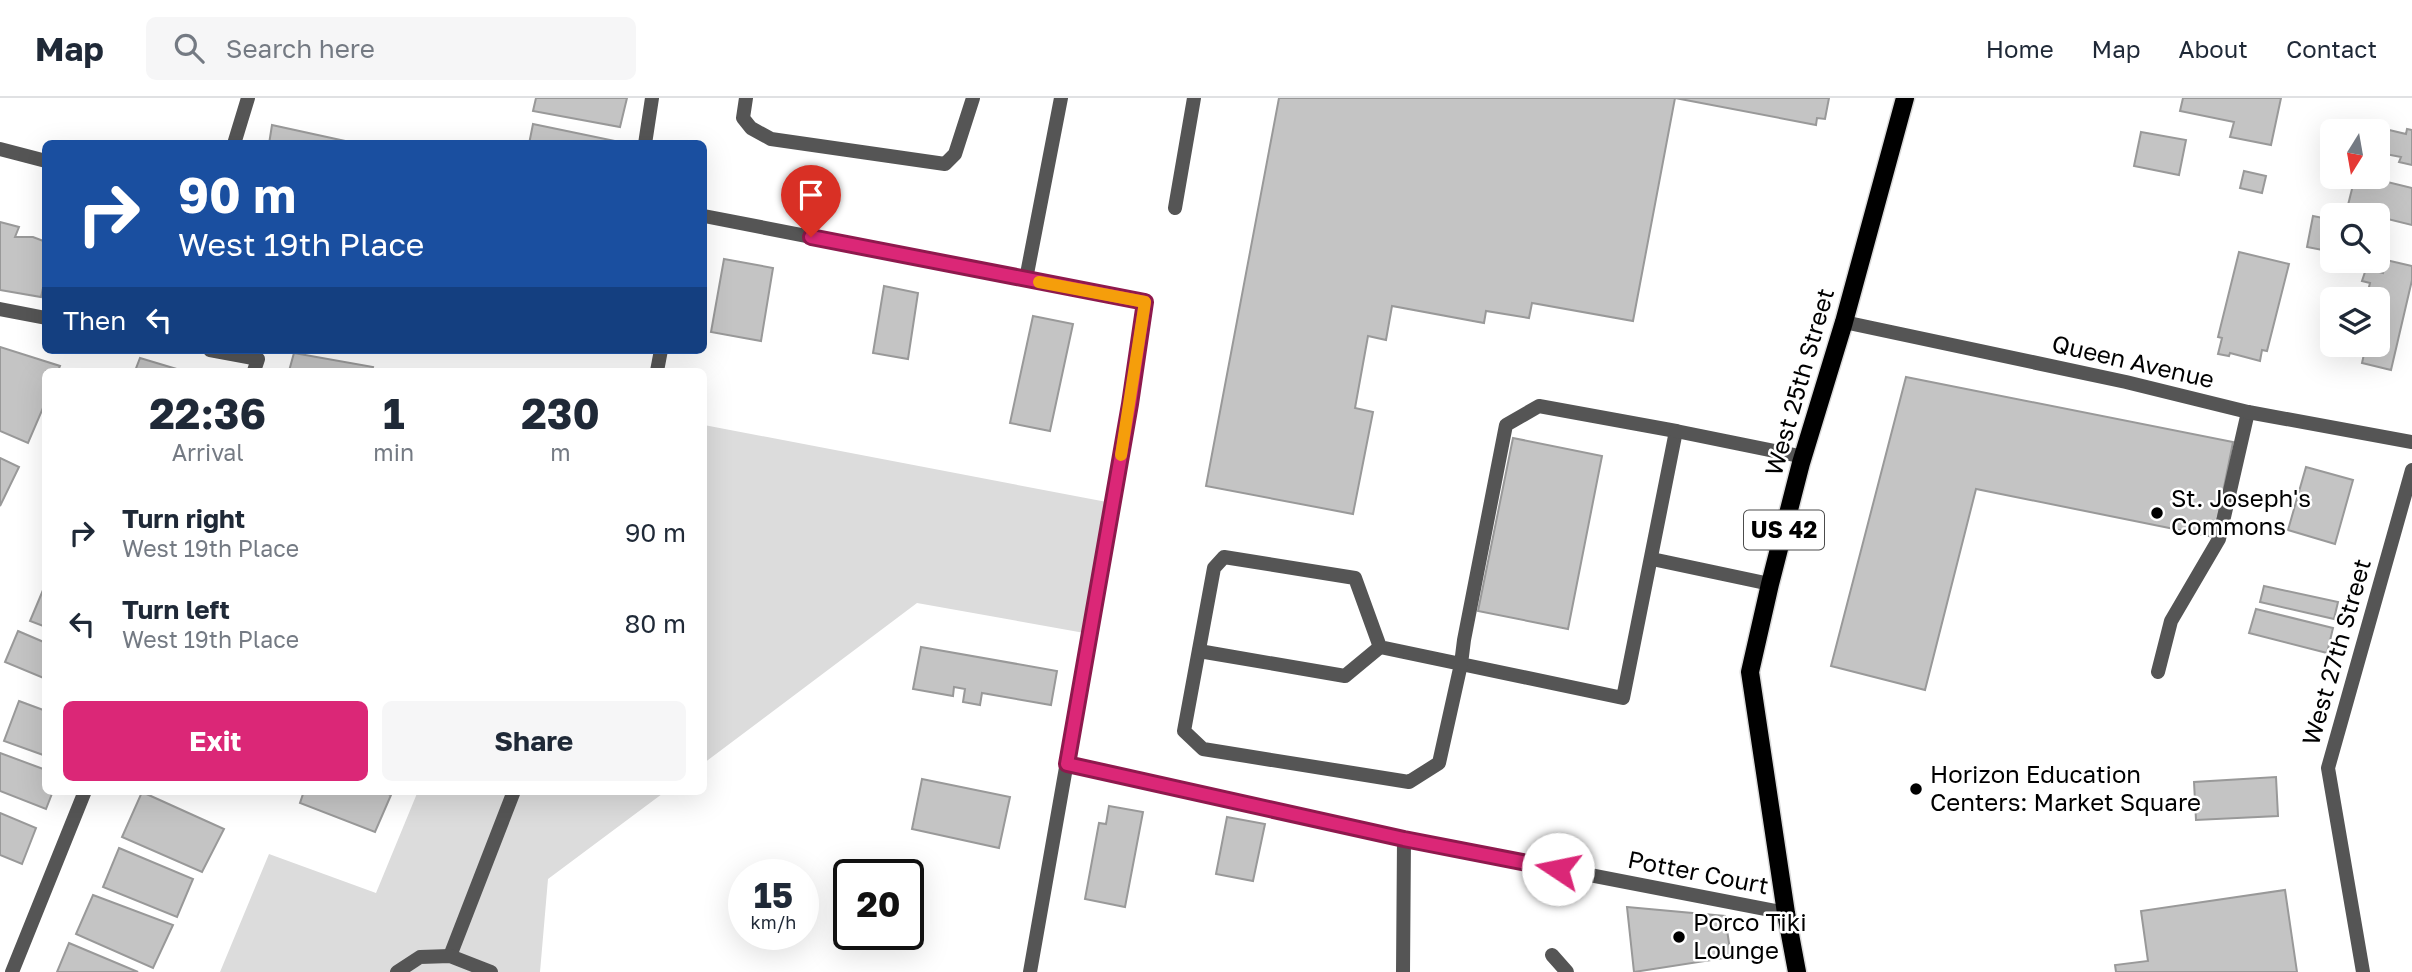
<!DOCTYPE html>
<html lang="en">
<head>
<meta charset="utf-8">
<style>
  body { margin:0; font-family:"Golos Text",sans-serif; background:#f6f6f7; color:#1f2937; height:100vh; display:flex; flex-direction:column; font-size:26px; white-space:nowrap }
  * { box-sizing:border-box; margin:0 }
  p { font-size:23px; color:#747a83 }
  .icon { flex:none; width:38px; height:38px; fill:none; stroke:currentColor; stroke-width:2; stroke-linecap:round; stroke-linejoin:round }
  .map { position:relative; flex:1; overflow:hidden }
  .drawer { position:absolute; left:42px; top:270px; width:665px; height:427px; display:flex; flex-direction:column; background:#fff; border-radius:10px; box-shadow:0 7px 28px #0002 }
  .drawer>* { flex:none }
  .top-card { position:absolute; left:42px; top:42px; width:665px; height:214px; border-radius:10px; box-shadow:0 7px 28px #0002; background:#1a4fa0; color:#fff; overflow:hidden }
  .needle { width:46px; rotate:191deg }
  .fabs { position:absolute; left:2320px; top:21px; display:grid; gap:14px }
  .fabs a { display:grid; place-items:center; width:70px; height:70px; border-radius:10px; background:#fff; box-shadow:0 7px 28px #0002; font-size:35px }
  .speed { position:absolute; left:728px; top:761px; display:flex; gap:14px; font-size:35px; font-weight:700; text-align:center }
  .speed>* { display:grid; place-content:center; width:91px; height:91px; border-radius:50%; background:#fff; box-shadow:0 7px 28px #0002; line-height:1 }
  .speed small { font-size:18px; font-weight:400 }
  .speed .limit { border:4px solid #111; border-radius:10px; background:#fff; color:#111 }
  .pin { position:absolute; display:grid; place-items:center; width:60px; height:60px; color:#fff; margin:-72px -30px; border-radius:50% 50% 50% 0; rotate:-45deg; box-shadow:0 0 7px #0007 }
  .pin .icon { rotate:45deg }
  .me { position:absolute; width:77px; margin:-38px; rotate:281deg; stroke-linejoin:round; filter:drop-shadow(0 0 5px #0008) }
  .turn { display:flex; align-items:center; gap:24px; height:147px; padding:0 21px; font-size:32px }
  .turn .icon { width:91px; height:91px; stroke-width:2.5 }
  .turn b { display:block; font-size:49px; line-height:60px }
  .then { display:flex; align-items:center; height:66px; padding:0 21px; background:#0003; gap:14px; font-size:26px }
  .eta { display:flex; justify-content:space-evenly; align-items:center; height:119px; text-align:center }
  .eta b { font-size:42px; font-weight:700; line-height:49px }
  .cta { display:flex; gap:14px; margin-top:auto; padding:14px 21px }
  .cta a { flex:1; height:80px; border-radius:10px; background:#db2777; color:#fff; font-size:28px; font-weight:700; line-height:80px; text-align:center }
  .cta a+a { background:#f6f6f7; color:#1f2937 }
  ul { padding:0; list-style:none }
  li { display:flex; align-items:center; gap:21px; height:91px; padding:0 21px }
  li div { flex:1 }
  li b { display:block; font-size:26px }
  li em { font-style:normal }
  header { display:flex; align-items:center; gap:42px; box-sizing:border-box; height:98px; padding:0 35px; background:#fff; border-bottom:2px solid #e0e1e3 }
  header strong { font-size:33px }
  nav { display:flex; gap:38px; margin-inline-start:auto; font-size:24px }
  .search { width:490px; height:63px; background:#f6f6f7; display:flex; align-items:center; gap:18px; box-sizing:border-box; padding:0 24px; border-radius:10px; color:#747a83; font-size:26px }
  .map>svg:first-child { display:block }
</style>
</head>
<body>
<header>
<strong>Map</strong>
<div class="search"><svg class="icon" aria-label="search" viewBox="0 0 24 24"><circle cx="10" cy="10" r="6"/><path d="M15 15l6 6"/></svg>Search here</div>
<nav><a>Home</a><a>Map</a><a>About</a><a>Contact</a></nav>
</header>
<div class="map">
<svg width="2412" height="874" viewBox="0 0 2412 874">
  <rect width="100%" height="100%" fill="#fff"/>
  <g fill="#dcdcdc">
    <polygon points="704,327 1112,405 1090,536 917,505 704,665"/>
    <polygon points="418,693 666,693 548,781 540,874 220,874 269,756 376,795"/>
  </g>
  <g fill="#c4c4c4" stroke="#999" stroke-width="2">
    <polygon points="536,0 627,0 620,29 533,13"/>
    <polygon points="1279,0 1829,0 1825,21 1817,20 1816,27 1675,0 1633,223 1532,205 1529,220 1486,213 1484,225 1392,208 1386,242 1368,238 1355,310 1373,314 1353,416 1206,388"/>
    <polygon points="2183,0 2281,0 2271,47 2230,39 2234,24 2180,13"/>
    <polygon points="533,26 620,44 620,46 529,46"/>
    <polygon points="272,27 359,46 269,46"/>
    <polygon points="2385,31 2406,36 2407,31 2412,32 2412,67 2399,64 2401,59 2380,55"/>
    <polygon points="2141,34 2186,42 2179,77 2134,68"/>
    <polygon points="2244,73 2266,78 2262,95 2240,90"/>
    <polygon points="2355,79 2367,79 2412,90 2412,127 2347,111"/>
    <polygon points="2313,118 2333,122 2333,154 2307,149"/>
    <polygon points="0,124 19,129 15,139 33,139 46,144 46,177 41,199 0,192"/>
    <polygon points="2239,154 2289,166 2267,253 2262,252 2260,263 2230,255 2229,258 2218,256 2222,240 2218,239"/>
    <polygon points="724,161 773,170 761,243 711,234"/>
    <polygon points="2386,162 2412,168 2412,182 2391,272 2362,265 2366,247 2378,247 2378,201 2366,201 2370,185 2362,183 2366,171 2383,175"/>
    <polygon points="884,188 918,195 908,261 873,255"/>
    <polygon points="1033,218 1073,226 1050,333 1010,325"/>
    <polygon points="0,249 60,268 58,273 46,273 46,303 28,345 0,333"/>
    <polygon points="294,255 373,269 372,273 289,273"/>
    <polygon points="140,260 180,272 135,273"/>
    <polygon points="1906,279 2233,344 2214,439 1976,391 1925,592 1831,568"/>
    <polygon points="1513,340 1602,358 1568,531 1478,513"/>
    <polygon points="0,360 19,369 0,408"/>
    <polygon points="2306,369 2353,382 2335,446 2288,432"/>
    <polygon points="46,485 46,529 30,523"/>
    <polygon points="2264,488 2338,504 2334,521 2260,504"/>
    <polygon points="2256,511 2333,530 2327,555 2249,535"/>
    <polygon points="18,533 46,545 46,581 5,564"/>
    <polygon points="921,549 1057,573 1051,607 982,595 980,607 963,604 965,591 954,589 953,598 913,591"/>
    <polygon points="19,603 46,613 46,658 4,643"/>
    <polygon points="0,655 46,672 46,693 53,693 46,711 0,693"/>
    <polygon points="2276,679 2278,718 2196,722 2194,684"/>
    <polygon points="922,681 1010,699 999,750 912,731"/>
    <polygon points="304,693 380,693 391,697 375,734 300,705"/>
    <polygon points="142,694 224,731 202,774 122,739"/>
    <polygon points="1109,708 1143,714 1125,809 1085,801 1099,725 1106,726"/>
    <polygon points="0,715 36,730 22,766 0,757"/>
    <polygon points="1227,719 1265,726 1253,783 1216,776"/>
    <polygon points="119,750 193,781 177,819 103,789"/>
    <polygon points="2285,792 2297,874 2116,874 2115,867 2148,863 2141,813"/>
    <polygon points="93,797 173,827 153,870 76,836"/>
    <polygon points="1627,809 1725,818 1731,859 1634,874"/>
    <polygon points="69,845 138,874 57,874"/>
  </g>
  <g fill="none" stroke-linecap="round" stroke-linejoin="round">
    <defs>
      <polyline id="primary" points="1797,874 1786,815 1750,574 1770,486 1801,365 1844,224 1905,0"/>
    </defs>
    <use href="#primary" stroke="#dbdbdb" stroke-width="21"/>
    <g stroke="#555" stroke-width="14">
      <polyline points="746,0 743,20 751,30 771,41 945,66 955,56 973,0"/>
      <polyline points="0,51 46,63"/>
      <polyline points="1175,110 1194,0"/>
      <polyline points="657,273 661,252"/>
      <polygon points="1539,308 1676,333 1623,600 1461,566 1464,542 1506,327"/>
      <polyline points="1676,333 1804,359"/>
      <polygon points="1224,459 1355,480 1380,549 1461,566 1439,665 1409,684 1203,651 1184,633 1214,470"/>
      <polyline points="1652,461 1770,486"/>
      <polyline points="1199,553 1345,578 1380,549"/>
      <polyline points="2158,574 2171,523 2219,441 2248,314"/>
      <polyline points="1067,666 1404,741 1786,815"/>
      <polyline points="1552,857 1567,874"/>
      <polyline points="450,858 514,693"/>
      <polyline points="397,874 420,859 450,858 491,874"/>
    </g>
    <g stroke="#555" stroke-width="14">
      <polyline points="234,46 248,0"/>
      <polyline points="645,46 652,0"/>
      <polyline points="704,118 1145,204 1130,306 1030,874"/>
      <polyline points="1026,181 1061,0"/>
      <polyline points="0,211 46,220"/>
      <polyline points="1844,224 2126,284 2248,314 2412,344"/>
      <polyline points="210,252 258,261 254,273"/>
      <polyline points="12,874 85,693"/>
      <polyline points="1403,874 1404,741"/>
      <polyline points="2363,874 2328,670 2412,372"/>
    </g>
    <use href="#primary" stroke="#000" stroke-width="18"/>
  </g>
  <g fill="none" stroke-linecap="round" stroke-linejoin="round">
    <defs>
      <polyline id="route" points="811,139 1145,204 1130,306 1067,666 1404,741 1558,771"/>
    </defs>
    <use href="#route" stroke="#8e194d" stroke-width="18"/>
    <use href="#route" stroke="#db2777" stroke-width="12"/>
    <polyline stroke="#f59e0b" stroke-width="12" points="1039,184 1145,204 1121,357"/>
  </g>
  <g fill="#000" stroke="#fff" stroke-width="2.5">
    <circle cx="2157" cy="415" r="7"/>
    <circle cx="1916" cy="691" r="7"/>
    <circle cx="1679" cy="839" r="7"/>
  </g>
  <g text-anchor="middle" stroke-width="5" stroke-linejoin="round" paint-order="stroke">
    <rect fill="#fff" stroke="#4c4c4c" stroke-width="2" x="1744" y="412.5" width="80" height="39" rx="5"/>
    <g font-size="23" font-weight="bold" fill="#000">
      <text x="1784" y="440">US 42</text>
    </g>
    <g font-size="24" fill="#000" stroke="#fff">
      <text transform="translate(2133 264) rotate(13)" y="8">Queen Avenue</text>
      <text transform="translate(1800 284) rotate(-74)" y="8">West 25th Street</text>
      <text transform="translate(2337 554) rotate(-74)" y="8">West 27th Street</text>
      <text transform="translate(1698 775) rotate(11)" y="8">Potter Court</text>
    </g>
    <g font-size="24" fill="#000" stroke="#fff" text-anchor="start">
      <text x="2171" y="409">St. Joseph's<tspan x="2171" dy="28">Commons</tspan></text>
      <text x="1930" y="685">Horizon Education<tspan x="1930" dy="28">Centers: Market Square</tspan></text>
      <text x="1693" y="833">Porco Tiki<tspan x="1693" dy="28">Lounge</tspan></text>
    </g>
  </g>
</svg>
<div class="fabs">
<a><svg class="needle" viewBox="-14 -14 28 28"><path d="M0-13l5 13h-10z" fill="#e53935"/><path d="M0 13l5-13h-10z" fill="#747a83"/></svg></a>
<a><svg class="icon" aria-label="search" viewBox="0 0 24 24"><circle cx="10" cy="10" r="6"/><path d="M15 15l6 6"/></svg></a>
<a><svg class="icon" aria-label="layers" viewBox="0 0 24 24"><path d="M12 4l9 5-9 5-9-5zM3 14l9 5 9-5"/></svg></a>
</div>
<div class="speed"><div>15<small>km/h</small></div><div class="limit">20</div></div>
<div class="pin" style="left:811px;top:139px;background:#d93025"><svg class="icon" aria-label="arrive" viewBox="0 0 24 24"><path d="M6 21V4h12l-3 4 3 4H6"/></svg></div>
<svg class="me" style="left:1558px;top:771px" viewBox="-20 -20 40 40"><circle r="19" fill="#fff"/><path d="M0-13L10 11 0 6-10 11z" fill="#db2777"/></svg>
<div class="top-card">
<div class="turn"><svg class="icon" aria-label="right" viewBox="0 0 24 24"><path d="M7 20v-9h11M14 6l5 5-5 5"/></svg><div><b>90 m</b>West 19th Place</div></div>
<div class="then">Then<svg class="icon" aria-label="left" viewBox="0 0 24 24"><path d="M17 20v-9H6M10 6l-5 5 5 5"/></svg></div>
</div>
<section class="drawer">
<div class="eta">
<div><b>22:36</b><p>Arrival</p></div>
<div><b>1</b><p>min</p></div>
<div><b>230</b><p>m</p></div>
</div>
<ul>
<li><svg class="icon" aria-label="right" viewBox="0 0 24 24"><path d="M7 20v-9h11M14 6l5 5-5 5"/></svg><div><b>Turn right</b><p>West 19th Place</p></div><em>90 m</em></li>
<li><svg class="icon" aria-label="left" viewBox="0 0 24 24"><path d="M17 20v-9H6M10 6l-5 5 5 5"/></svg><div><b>Turn left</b><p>West 19th Place</p></div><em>80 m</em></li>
</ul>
<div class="cta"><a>Exit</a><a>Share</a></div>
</section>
</div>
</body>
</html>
